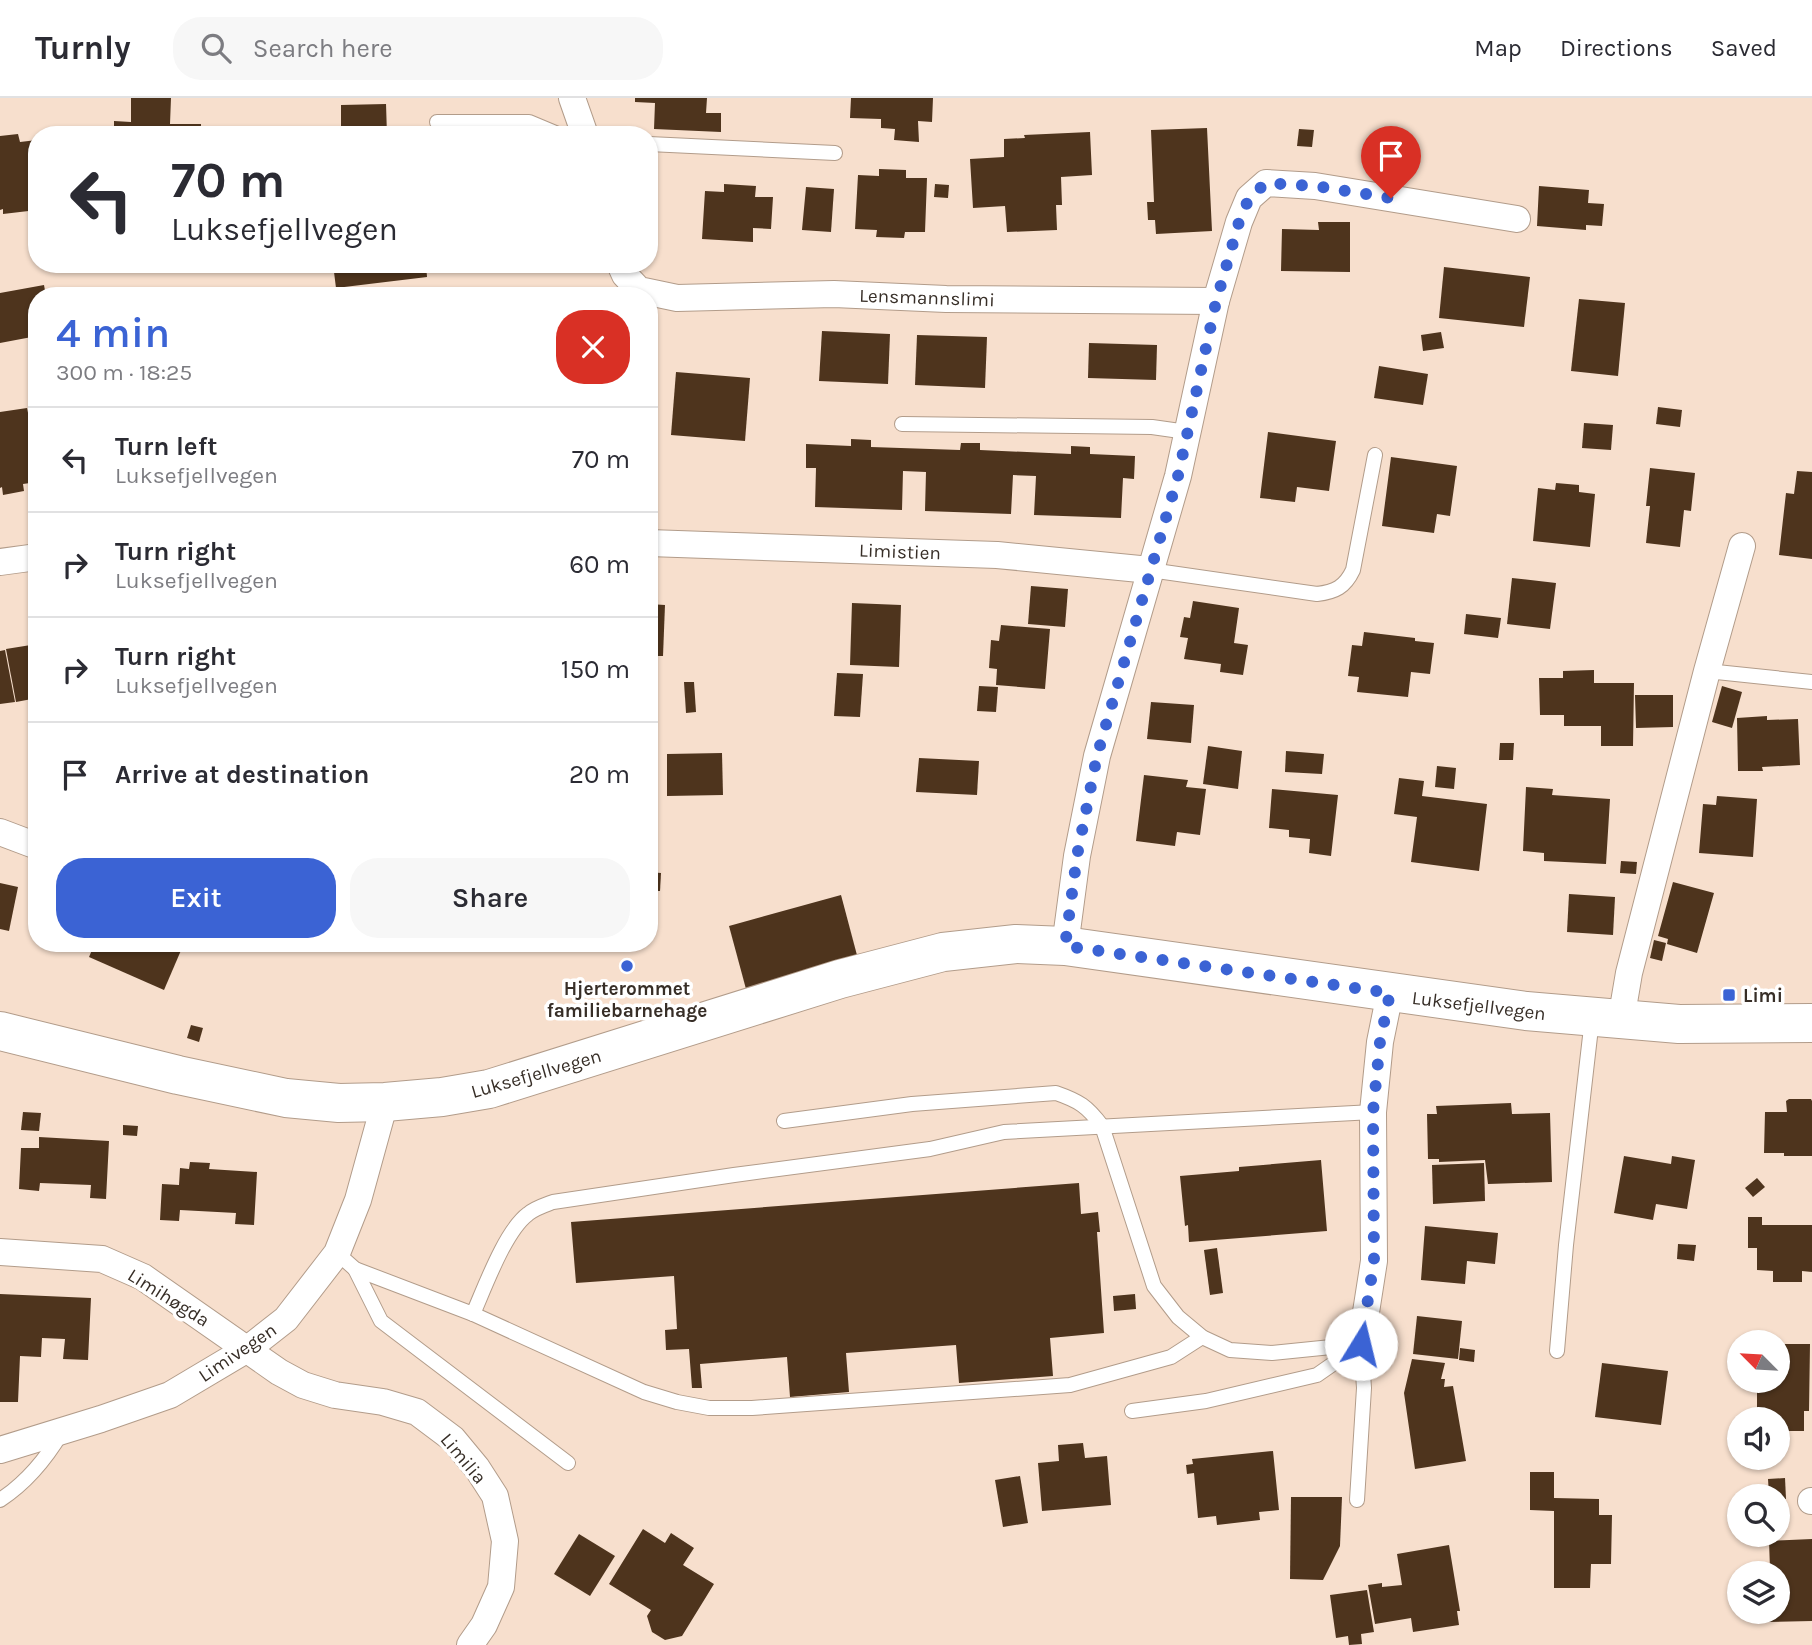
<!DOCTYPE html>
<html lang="en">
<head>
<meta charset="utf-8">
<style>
  body { margin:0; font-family:Karla,sans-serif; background:#f7f7f7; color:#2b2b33; height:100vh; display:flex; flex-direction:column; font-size:26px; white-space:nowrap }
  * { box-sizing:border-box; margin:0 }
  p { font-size:23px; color:#7c7c81 }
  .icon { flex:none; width:38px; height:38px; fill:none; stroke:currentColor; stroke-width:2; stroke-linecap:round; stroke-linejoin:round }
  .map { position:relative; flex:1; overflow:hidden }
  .sheet { position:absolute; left:28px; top:189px; width:630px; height:665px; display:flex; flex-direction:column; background:#fff; border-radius:28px; box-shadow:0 2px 5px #0004 }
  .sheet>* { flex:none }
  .guide { position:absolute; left:28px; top:28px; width:630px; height:147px; border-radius:28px; box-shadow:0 2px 5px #0004; background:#fff; color:#2b2b33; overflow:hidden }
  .needle { width:46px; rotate:294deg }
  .buttons { position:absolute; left:1727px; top:1232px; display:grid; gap:14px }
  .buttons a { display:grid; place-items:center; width:63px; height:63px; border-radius:50%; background:#fff; box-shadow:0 2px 5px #0004; font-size:35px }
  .pin { position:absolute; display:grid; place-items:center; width:60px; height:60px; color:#fff; margin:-72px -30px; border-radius:50% 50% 50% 0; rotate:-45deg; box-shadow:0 0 7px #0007 }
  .pin .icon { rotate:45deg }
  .me { position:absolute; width:77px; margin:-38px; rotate:9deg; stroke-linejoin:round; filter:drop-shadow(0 0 5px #0008) }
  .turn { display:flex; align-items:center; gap:24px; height:147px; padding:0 28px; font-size:32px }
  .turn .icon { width:91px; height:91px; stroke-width:2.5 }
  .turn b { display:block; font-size:49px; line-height:60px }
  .round { display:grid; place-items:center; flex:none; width:74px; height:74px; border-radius:28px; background:#f7f7f7 }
  .overview { display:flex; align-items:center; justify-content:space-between; height:119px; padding:0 28px }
  h1 { font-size:42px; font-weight:600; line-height:52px; color:#3b63d4 }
  .primary-button { display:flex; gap:14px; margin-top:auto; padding:14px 28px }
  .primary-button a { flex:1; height:80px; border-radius:28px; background:#3b63d4; color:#fff; font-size:28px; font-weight:600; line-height:80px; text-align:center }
  .primary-button a+a { background:#f7f7f7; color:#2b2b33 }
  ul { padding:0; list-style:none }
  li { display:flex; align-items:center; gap:21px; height:105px; padding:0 28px; border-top:2px solid #e1e1e2 }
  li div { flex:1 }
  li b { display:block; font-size:26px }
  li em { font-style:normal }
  header { display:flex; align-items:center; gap:42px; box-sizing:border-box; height:98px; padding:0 35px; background:#fff; border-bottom:2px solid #e1e1e2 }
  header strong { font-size:33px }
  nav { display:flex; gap:38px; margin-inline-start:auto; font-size:24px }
  .search { width:490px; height:63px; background:#f7f7f7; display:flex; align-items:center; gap:18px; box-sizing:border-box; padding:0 24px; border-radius:28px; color:#7c7c81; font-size:26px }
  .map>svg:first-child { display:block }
</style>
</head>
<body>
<header>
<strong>Turnly</strong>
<div class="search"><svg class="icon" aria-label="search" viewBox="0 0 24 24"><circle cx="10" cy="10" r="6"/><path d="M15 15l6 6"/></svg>Search here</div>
<nav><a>Map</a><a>Directions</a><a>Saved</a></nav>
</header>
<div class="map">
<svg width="1812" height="1547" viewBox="0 0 1812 1547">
  <rect width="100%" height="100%" fill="#f7dfcd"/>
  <g fill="#4e341d">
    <polygon points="131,0 171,0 170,26 201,26 201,37 114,37 114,23 131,24"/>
    <polygon points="635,0 707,0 706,15 721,15 721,34 654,31 655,5 635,4"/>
    <polygon points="851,0 933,0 932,24 918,23 919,44 894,42 895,31 881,30 881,21 850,20"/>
    <polygon points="386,6 387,37 341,37 341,7"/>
    <polygon points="1207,30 1212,133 1156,136 1155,122 1148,122 1147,104 1154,104 1151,32"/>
    <polygon points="1299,31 1314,32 1312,49 1297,48"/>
    <polygon points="1090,34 1092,77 1061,79 1062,107 1056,107 1057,132 1007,134 1005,108 973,110 970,61 1004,59 1004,41 1025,40 1024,37"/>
    <polygon points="18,36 20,44 37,42 37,112 3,116 3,111 0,112 0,38"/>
    <polygon points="879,71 906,72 906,80 927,80 925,134 905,134 904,140 876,139 877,132 855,131 858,77 879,78"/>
    <polygon points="724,86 756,88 755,99 773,99 771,131 753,130 753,144 702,141 705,93 724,94"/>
    <polygon points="935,86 949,87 948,100 934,99"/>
    <polygon points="1539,88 1589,92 1588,105 1604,106 1602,128 1586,127 1586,132 1537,128"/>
    <polygon points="806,89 834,91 831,134 802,132"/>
    <polygon points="1318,124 1350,124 1350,174 1281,173 1282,131 1319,132"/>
    <polygon points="333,166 426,166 427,179 336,190"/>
    <polygon points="1444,169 1530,179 1524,229 1439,220"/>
    <polygon points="44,187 46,198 37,198 37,238 0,245 0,195"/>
    <polygon points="1579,201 1625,205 1618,278 1571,273"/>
    <polygon points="822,233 890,236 888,286 819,283"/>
    <polygon points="1441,234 1444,250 1423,253 1421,237"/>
    <polygon points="917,237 987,239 985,290 915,287"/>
    <polygon points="1089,245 1157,247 1156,282 1088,280"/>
    <polygon points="1379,268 1428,276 1423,307 1374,300"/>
    <polygon points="676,274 750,280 745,343 671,337"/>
    <polygon points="1658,309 1682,312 1680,329 1656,326"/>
    <polygon points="27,310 37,358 37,384 23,386 24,393 3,397 2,389 0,390 0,314"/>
    <polygon points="1584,325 1613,327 1611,352 1582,350"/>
    <polygon points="1268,334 1336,343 1329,393 1297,389 1295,404 1260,400"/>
    <polygon points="851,341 871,342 871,349 960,352 961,345 980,345 980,352 1071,356 1071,348 1090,349 1090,356 1135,358 1134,381 1123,380 1121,420 1034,417 1036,378 1013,377 1011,416 925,413 926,374 903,373 902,412 815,409 816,370 806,370 806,346 851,348"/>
    <polygon points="1391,359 1457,368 1450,418 1437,416 1434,435 1382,428"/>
    <polygon points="1650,370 1695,375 1691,413 1684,412 1680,449 1646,445 1650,408 1646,408"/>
    <polygon points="1797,373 1812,374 1812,461 1779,457 1786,395 1794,396"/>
    <polygon points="1556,385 1579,387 1579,394 1595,396 1590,449 1533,443 1538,390 1555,392"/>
    <polygon points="1512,480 1556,485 1550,531 1507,526"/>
    <polygon points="1031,488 1068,491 1065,529 1028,526"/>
    <polygon points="1193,503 1239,510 1234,545 1248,547 1243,577 1220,574 1221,566 1184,561 1188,540 1180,539 1184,519 1190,520"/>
    <polygon points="852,505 901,507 899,569 850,567"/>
    <polygon points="649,506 665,507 663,558 649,558"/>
    <polygon points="1466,516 1501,520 1498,540 1464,536"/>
    <polygon points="1001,527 1050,531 1045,591 996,587 997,571 989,570 991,542 999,543"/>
    <polygon points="1364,534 1415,540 1415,543 1434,545 1430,576 1411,574 1408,599 1357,594 1359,579 1348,578 1352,547 1362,548"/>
    <polygon points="37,546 37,600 16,604 6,551"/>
    <polygon points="5,552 15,604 0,606 0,553"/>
    <polygon points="1594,572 1594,585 1634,585 1633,648 1601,648 1601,628 1564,628 1564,617 1540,617 1539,580 1563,580 1563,573"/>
    <polygon points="837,575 863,576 860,619 834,618"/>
    <polygon points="684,584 694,584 696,614 686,615"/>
    <polygon points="979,588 998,589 996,614 977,613"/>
    <polygon points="1722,588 1742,594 1732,630 1712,624"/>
    <polygon points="1635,597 1673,597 1673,629 1636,630"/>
    <polygon points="1151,604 1194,607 1191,645 1147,641"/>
    <polygon points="1767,618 1767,622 1798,621 1800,667 1762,669 1763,673 1738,673 1737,620"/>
    <polygon points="1500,645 1514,645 1513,662 1499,662"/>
    <polygon points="1208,648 1242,653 1238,691 1203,686"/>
    <polygon points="1286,653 1324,656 1322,676 1285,674"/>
    <polygon points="722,655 723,697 667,698 667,656"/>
    <polygon points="649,660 657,660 655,758 649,758"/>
    <polygon points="919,660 979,663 977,697 916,694"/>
    <polygon points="1437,668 1456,670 1454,691 1435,689"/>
    <polygon points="1144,677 1188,682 1186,689 1206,691 1200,737 1177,734 1175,748 1136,743"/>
    <polygon points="1399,680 1424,683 1422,698 1487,706 1479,773 1411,764 1417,719 1394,716"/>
    <polygon points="1526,689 1553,691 1552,697 1610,701 1606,766 1544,763 1544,755 1523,753"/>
    <polygon points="1272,691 1338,697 1331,758 1309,755 1310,741 1289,739 1289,732 1269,730"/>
    <polygon points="1717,698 1757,701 1753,759 1699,755 1703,706 1716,707"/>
    <polygon points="1621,763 1637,764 1636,776 1620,775"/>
    <polygon points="649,774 661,775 660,793 649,793"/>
    <polygon points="1673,784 1714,795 1697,855 1667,846 1668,841 1658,838"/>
    <polygon points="0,785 18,789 9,833 0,831"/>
    <polygon points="1569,796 1615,799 1613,837 1567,834"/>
    <polygon points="841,797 858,861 746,891 729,828"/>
    <polygon points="1654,842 1666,845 1662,863 1650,860"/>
    <polygon points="95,845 172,845 182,850 164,892 89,859"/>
    <polygon points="191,927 203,930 199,944 187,940"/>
    <polygon points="1789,1001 1811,1001 1812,1003 1812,1058 1784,1058 1784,1055 1764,1055 1765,1014 1787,1014 1786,1003"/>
    <polygon points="1511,1005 1512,1016 1550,1015 1552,1084 1488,1086 1485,1062 1439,1064 1439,1061 1428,1061 1427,1016 1437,1016 1436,1008"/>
    <polygon points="23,1014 41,1015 39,1033 21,1032"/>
    <polygon points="123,1027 138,1028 137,1038 123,1037"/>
    <polygon points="39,1039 109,1043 106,1101 90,1100 91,1087 40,1085 39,1093 19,1091 21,1050 39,1050"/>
    <polygon points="1624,1058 1671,1066 1672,1058 1695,1062 1687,1111 1656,1106 1653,1122 1614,1115"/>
    <polygon points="1321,1062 1327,1133 1189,1144 1188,1127 1185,1128 1180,1078 1239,1073 1239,1069"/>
    <polygon points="190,1064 210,1065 209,1071 257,1074 254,1127 235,1126 236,1115 180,1112 179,1123 160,1122 162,1086 179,1087 180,1070 189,1071"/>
    <polygon points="1484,1065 1485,1103 1433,1106 1432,1067"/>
    <polygon points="1757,1080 1765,1089 1753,1099 1745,1090"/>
    <polygon points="1079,1085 1081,1116 1098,1114 1100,1134 1097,1134 1104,1235 1050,1240 1053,1278 959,1285 956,1247 846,1255 849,1294 790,1299 787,1259 700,1266 702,1290 692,1290 689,1251 666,1252 665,1232 677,1231 674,1178 576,1185 571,1124"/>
    <polygon points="1748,1119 1762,1119 1762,1127 1812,1127 1812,1174 1802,1173 1802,1184 1773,1184 1773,1173 1757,1172 1757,1150 1748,1150"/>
    <polygon points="1425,1128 1498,1135 1495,1166 1467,1163 1465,1186 1421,1182"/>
    <polygon points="1678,1146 1696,1147 1694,1163 1677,1161"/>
    <polygon points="1217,1150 1223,1195 1210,1197 1204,1152"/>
    <polygon points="0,1196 91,1200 88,1262 63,1261 65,1241 42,1240 41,1259 20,1258 18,1304 0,1304"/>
    <polygon points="1135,1196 1136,1211 1114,1213 1113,1198"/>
    <polygon points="1417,1218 1462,1223 1458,1261 1413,1256"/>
    <polygon points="1778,1246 1810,1246 1809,1313 1804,1313 1804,1333 1778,1333 1778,1321 1763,1321 1763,1312 1757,1312 1757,1284 1778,1283"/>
    <polygon points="1460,1250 1475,1252 1474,1264 1459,1262"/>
    <polygon points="1412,1261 1445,1265 1441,1281 1445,1281 1444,1289 1453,1288 1466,1363 1415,1371 1404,1295"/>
    <polygon points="1602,1265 1668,1273 1661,1327 1595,1319"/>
    <polygon points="1083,1345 1085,1360 1107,1358 1111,1407 1042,1413 1038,1365 1059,1363 1058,1347"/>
    <polygon points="1273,1353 1279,1412 1259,1414 1260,1422 1217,1427 1216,1418 1198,1420 1194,1375 1187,1376 1186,1367 1193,1366 1192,1361"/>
    <polygon points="1530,1374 1554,1374 1554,1400 1599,1401 1599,1417 1612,1417 1611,1466 1591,1466 1590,1490 1554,1490 1554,1413 1530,1412"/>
    <polygon points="1020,1378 1028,1425 1003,1429 995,1382"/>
    <polygon points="1785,1380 1786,1401 1769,1398 1768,1381"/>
    <polygon points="1291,1399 1342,1399 1340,1448 1323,1482 1290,1481"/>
    <polygon points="643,1431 665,1445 671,1435 694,1450 683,1467 714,1486 682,1538 665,1542 652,1534 647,1518 651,1512 609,1486"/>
    <polygon points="579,1436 615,1458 590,1498 554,1476"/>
    <polygon points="1812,1441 1812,1523 1768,1524 1768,1514 1778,1514 1778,1475 1767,1475 1767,1471 1770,1471 1769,1443"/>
    <polygon points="1449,1447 1460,1513 1457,1513 1459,1527 1413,1534 1411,1520 1375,1526 1368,1487 1382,1485 1382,1489 1402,1487 1397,1456"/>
    <polygon points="1367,1492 1374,1534 1361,1536 1362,1546 1349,1547 1348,1538 1336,1540 1330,1497"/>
  </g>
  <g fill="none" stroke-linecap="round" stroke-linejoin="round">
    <defs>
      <g id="service">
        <polyline points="437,24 529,24 560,37"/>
        <polyline points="649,46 835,55"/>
        <polyline points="902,326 1152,329 1187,334"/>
        <path d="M 1150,472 L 1317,496 C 1335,494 1345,489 1353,472 L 1375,357"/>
        <polyline points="1707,573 1812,584"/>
        <path d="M 784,1023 L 912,1006 L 1056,995 C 1079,1003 1087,1008 1102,1028 L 1154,1188 L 1178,1219 L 1202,1239 L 1230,1252 L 1272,1255 L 1361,1246"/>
        <polyline points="337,1155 355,1171 473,1216 644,1294 677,1304 709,1310 752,1310 1070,1287 1171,1259 1202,1239"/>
        <polyline points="355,1171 381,1223 568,1365"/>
        <path d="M 473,1216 C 485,1189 505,1133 528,1116 C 535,1110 545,1107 553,1104 L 734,1077 L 930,1051 L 1004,1034 L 1373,1014"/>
        <polyline points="1557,1253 1566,1147 1592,921"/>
        <polyline points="1132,1313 1206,1303 1317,1277 1360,1247"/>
        <path d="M 0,1402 C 26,1385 46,1361 62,1334"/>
        <polyline points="1357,1402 1364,1290 1361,1246"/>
      </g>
      <g id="minor">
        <polyline points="572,0 585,37"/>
        <polyline points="620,166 625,177 639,192 677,200 834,196 946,201 1216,203"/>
        <polyline points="649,445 997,457 1150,472"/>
        <polyline points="0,464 37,459"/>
        <polyline points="0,734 37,748"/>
        <polyline points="1065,848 1077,758 1097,658 1178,378 1216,203 1239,124 1249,100 1266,85 1315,88 1517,121"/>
        <polyline points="1621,922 1629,875 1707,573 1742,448"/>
        <polyline points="0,1154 102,1161 143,1179 279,1274 303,1287 335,1297 383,1304 417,1314 453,1341 477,1370 495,1398 505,1443 501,1489 484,1527 470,1547"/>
        <polyline points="1361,1246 1374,1163 1373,1014 1380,944 1390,895"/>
        <polyline points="0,1352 101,1321 170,1297 249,1250 286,1221 337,1155 358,1102 385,1004"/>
        <polyline points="1811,1403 1812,1403"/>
      </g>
      <polyline id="secondary" points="0,933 178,977 286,1000 339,1005 385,1004 442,999 489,991 840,881 943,854 1016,846 1065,848 1526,913 1679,926 1812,925"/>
    </defs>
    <use href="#service" stroke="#b29c8a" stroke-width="16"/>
    <use href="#minor" stroke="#b29c8a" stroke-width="28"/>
    <use href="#secondary" stroke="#b29c8a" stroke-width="40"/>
    <use href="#service" stroke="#fff" stroke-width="14"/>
    <use href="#minor" stroke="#fff" stroke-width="26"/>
    <use href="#secondary" stroke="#fff" stroke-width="38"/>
  </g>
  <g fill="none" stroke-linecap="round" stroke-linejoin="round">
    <polyline stroke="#3b63d4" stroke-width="12" stroke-dasharray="0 21.6" points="1361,1246 1374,1163 1373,1014 1380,944 1390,895 1065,848 1077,758 1097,658 1178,378 1216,204 1239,124 1249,100 1266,85 1315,88 1391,100"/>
  </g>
  <g fill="#3b63d4" stroke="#fff" stroke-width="2.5">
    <circle cx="627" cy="868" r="7"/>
    <rect x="1722" y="890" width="14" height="14" rx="3.5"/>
  </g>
  <g text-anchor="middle" stroke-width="7" stroke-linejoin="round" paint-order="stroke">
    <g font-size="19" fill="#372e27" stroke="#fff">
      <text transform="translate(927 199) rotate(2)" y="7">Lensmannslimi</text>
      <text transform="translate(900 453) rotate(2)" y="7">Limistien</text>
      <text transform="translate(1479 907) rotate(7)" y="7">Luksefjellvegen</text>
      <text transform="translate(536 975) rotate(-16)" y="7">Luksefjellvegen</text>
      <text transform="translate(169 1199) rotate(32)" y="7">Limihøgda</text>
      <text transform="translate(237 1254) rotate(-34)" y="7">Limivegen</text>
      <text transform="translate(464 1360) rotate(50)" y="7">Limilia</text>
    </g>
    <g font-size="19" font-weight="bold" fill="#372e27" stroke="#fff">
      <text x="627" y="897">Hjerterommet<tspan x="627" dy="22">familiebarnehage</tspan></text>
      <text x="1743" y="904" text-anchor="start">Limi</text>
    </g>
  </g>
</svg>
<div class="buttons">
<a><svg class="needle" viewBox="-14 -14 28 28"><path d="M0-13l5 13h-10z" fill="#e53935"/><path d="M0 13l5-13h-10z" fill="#7c7c81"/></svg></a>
<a><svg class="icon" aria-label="sound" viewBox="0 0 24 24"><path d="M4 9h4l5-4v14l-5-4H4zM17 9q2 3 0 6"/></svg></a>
<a><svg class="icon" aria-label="search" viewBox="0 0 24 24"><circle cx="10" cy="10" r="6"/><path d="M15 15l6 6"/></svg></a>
<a><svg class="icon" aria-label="layers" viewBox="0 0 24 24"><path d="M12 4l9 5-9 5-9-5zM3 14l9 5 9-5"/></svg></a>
</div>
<div class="pin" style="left:1391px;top:100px;background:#d93025"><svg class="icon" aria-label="arrive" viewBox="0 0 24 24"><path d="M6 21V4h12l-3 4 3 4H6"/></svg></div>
<svg class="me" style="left:1361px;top:1246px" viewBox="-20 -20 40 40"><circle r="19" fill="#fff"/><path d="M0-13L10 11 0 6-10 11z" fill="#3b63d4"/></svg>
<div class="guide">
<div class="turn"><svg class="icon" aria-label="left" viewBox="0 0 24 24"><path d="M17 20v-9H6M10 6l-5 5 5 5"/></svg><div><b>70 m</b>Luksefjellvegen</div></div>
</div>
<section class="sheet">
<div class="overview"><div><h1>4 min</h1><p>300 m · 18:25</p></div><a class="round" style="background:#d93025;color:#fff"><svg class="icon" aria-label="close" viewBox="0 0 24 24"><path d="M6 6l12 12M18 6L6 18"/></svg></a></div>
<ul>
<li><svg class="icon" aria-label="left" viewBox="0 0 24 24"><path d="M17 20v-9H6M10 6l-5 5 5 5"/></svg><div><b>Turn left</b><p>Luksefjellvegen</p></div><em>70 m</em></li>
<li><svg class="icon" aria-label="right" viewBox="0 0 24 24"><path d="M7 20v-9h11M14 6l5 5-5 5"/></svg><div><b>Turn right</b><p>Luksefjellvegen</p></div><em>60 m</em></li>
<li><svg class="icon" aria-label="right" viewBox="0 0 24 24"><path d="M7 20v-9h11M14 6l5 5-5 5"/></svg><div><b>Turn right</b><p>Luksefjellvegen</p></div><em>150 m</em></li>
<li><svg class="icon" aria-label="arrive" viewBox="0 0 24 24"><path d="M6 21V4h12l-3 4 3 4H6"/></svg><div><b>Arrive at destination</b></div><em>20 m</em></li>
</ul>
<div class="primary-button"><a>Exit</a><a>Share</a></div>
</section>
</div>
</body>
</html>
